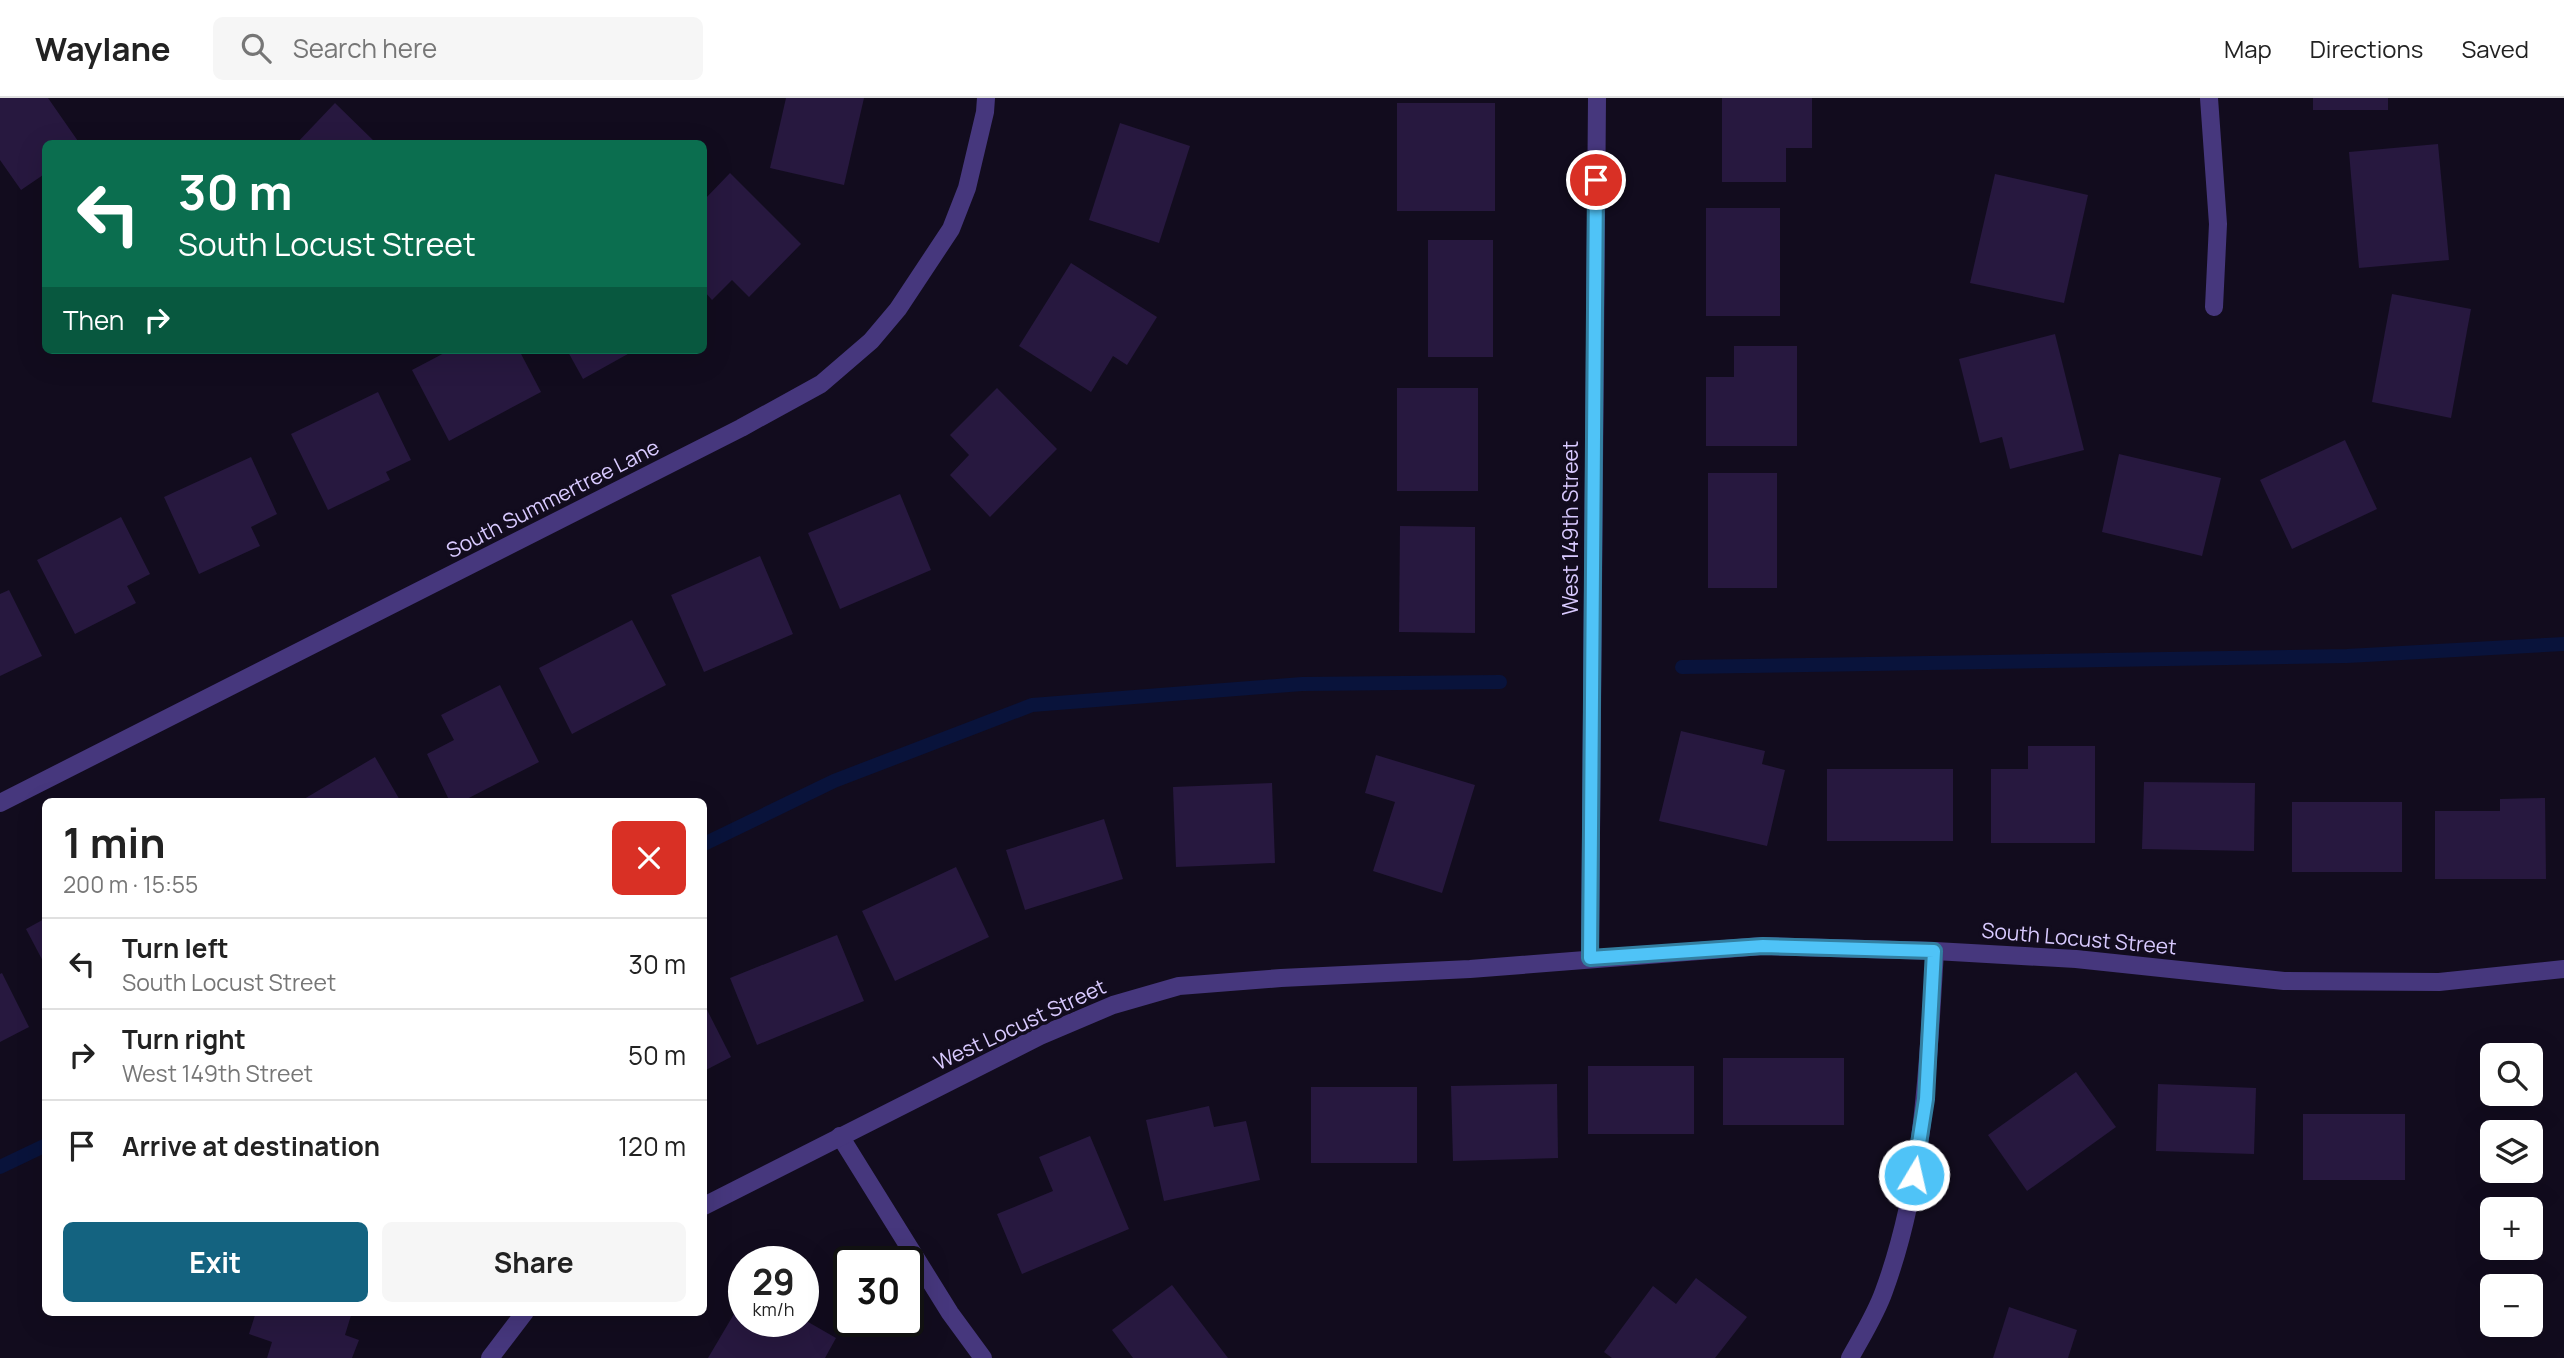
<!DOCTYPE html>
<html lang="en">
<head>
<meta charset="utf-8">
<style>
  body { margin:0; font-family:Manrope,sans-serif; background:#f6f6f6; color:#222; height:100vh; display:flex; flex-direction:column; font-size:26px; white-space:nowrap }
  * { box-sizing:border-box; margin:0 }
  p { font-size:23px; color:#767676 }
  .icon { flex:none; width:38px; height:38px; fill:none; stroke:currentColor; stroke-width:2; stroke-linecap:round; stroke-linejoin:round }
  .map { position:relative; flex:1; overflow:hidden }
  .drawer { position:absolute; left:42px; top:700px; width:665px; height:518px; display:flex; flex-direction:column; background:#fff; border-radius:10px; box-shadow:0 7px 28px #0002 }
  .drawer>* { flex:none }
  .guide { position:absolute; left:42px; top:42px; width:665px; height:214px; border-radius:10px; box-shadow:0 7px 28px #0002; background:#0b6e4f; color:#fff; overflow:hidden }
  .controls { position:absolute; left:2480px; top:945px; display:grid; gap:14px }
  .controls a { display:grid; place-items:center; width:63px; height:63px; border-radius:10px; background:#fff; box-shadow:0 7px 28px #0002; font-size:35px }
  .speed { position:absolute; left:728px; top:1148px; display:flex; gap:14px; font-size:35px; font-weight:700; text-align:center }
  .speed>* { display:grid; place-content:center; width:91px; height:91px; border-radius:50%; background:#fff; box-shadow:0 7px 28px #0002; line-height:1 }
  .speed small { font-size:18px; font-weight:400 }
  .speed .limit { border:4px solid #111; border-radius:10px; background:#fff; color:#111 }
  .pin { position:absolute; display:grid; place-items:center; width:60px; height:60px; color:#fff; margin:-30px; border:4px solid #fff; border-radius:50%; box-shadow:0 2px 7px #0007 }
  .me { position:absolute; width:77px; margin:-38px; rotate:9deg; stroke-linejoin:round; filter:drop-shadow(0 0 5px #0008) }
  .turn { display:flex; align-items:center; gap:24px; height:147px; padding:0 21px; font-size:32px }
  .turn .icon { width:91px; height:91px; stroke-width:2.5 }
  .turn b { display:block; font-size:49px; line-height:60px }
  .then { display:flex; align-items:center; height:66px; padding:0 21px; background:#0003; gap:14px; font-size:26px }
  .round { display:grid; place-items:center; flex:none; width:74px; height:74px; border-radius:10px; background:#f6f6f6 }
  .headline { display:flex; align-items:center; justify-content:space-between; height:119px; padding:0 21px }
  h1 { font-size:42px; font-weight:700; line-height:52px }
  .cta { display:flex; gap:14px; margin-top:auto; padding:14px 21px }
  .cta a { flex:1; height:80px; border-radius:10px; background:#146380; color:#fff; font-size:28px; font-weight:700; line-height:80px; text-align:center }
  .cta a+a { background:#f6f6f6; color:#222 }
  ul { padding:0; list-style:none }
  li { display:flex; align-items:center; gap:21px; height:91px; padding:0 21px; border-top:2px solid #e0e0e0 }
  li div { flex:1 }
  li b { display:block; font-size:26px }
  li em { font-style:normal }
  header { display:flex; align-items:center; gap:42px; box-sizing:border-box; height:98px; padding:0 35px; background:#fff; border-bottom:2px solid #e0e0e0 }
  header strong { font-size:33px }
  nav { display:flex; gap:38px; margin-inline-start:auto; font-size:24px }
  .search { width:490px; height:63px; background:#f6f6f6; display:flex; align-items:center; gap:18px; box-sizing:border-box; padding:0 24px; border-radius:10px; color:#767676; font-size:26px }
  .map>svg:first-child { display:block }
</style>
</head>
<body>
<header>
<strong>Waylane</strong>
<div class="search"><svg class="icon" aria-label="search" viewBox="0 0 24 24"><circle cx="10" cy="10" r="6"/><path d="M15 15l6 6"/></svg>Search here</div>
<nav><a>Map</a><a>Directions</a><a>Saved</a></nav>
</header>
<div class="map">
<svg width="2564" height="1260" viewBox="0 0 2564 1260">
  <rect width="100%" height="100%" fill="#120c1e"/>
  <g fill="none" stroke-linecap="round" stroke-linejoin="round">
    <g stroke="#09133b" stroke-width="14">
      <polyline points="1682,569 2347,558 2564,546"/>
      <polyline points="704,746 834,683 1032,607 1302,586 1500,584"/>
      <polyline points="0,1069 46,1047"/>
    </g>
  </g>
  <g fill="#27183f">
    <polygon points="0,0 48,0 80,46 46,46 46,75 21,92 0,62"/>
    <polygon points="786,0 864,0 844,87 770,70"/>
    <polygon points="1722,0 1812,0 1812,50 1786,50 1786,84 1722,84"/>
    <rect x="2313" y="0" width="75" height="12"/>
    <polygon points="335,5 377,46 296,46"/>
    <rect x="1397" y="5" width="98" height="108"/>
    <polygon points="1120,25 1190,48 1159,145 1089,122"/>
    <polygon points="2438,46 2449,162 2359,170 2349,54"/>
    <polygon points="730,75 801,146 749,199 732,182 712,202 704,193 704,102"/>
    <polygon points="1995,76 2088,97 2064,205 1970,185"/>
    <rect x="1706" y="110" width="74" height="108"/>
    <rect x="1428" y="142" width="65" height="117"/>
    <polygon points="1071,165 1157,219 1127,267 1113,258 1091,294 1019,248"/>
    <polygon points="2392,196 2471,211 2451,320 2372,304"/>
    <polygon points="2055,236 2084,352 2010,371 2002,339 1980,345 1959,261"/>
    <polygon points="1734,248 1797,248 1797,348 1706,348 1706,279 1734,279"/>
    <polygon points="450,252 519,252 541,294 449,343 412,272"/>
    <polygon points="567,252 635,252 583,281"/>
    <polygon points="997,290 1057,351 990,419 950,377 969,357 950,337"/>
    <rect x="1397" y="290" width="81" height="103"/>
    <polygon points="378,294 411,362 386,374 390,382 328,412 291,336"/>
    <polygon points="2345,342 2377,411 2292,451 2260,382"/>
    <polygon points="2119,356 2221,380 2202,458 2102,434"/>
    <polygon points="251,359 277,416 251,429 260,448 199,476 164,399"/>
    <rect x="1708" y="375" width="69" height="115"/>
    <polygon points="900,396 931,472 840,511 808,435"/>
    <polygon points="121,419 150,476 127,488 136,505 75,536 37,462"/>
    <polygon points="1400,428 1475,429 1475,535 1399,534"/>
    <polygon points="760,458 793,536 704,574 671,497"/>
    <polygon points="9,492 42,558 0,578 0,496"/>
    <polygon points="632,522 666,587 572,636 539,570"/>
    <polygon points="500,587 539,664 461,704 450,704 427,656 454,642 441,617"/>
    <polygon points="1681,633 1765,653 1762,666 1785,672 1767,748 1659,723"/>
    <polygon points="2028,648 2095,648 2095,745 1991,745 1991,671 2028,671"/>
    <polygon points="1376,657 1475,687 1442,795 1373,773 1395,704 1365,695"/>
    <polygon points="375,659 401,704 299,704"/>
    <rect x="1827" y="671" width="126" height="72"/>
    <polygon points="2144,684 2255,685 2254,753 2142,751"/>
    <polygon points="1272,685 1275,765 1176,769 1173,689"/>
    <polygon points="2545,700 2546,781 2435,781 2435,713 2500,713 2500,701"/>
    <rect x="2292" y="704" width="110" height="70"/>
    <polygon points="1104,721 1123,781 1025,812 1006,752"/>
    <polygon points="956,769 989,839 895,883 862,813"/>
    <polygon points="46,820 46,869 26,831"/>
    <polygon points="837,837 864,903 757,947 730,880"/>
    <polygon points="2,875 29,929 0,944 0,876"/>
    <polygon points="704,906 731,959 704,973"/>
    <rect x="1723" y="960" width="121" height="67"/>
    <rect x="1588" y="968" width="106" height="68"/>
    <polygon points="2076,974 2116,1029 2027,1093 1988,1037"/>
    <polygon points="1557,986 1558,1060 1453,1063 1451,988"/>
    <polygon points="2158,986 2256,990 2254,1056 2156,1053"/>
    <rect x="1311" y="989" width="106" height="76"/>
    <polygon points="1209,1008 1214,1029 1246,1023 1260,1082 1164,1103 1146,1022"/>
    <rect x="2303" y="1016" width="102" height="66"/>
    <polygon points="1090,1038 1129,1131 1022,1176 997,1116 1053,1093 1039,1059"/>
    <polygon points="1696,1180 1747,1219 1715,1260 1612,1260 1604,1254 1653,1188 1676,1206"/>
    <polygon points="1172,1187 1228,1260 1133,1260 1112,1232"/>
    <polygon points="744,1199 744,1223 803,1223 803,1221 836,1240 825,1260 708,1260"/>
    <polygon points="2009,1209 2077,1232 2068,1260 1993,1260"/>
    <polygon points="256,1214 352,1214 345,1237 359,1242 352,1260 267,1260 272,1244 249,1236"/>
  </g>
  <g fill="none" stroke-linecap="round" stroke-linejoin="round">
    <g stroke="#46377d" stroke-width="18">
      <polyline points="2209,0 2218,126 2214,209"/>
      <polyline points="0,705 741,330 821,286 871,243 898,211 951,131 967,90 985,14 986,0"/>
      <polyline points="1590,860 1597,0"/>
      <polyline points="840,1038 950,1215 983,1260"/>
      <polyline points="704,1108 1040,938 1113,907 1179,888 1281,880 1470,871 1763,848 1935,853 2076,861 2284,883 2439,884 2564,871"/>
      <polyline points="490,1260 525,1214"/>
      <path d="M 1850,1260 C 1862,1238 1876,1216 1884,1193 C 1924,1084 1928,968 1935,853"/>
    </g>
  </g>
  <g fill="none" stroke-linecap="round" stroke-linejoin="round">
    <defs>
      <polyline id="route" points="1596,82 1590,860 1763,848 1934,853 1926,1001 1914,1077"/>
    </defs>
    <use href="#route" stroke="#337fa1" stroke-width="18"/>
    <use href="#route" stroke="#4fc3f7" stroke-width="12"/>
  </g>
  <g text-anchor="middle" stroke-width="7" stroke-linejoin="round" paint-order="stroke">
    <g font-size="21" fill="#d9caff" stroke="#120c1e">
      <text transform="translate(553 401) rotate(-27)" y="7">South Summertree Lane</text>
      <text transform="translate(1571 430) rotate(-90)" y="7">West 149th Street</text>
      <text transform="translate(2079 841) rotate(5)" y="7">South Locust Street</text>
      <text transform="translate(1020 927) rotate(-25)" y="7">West Locust Street</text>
    </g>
  </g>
</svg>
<div class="controls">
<a><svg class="icon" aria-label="search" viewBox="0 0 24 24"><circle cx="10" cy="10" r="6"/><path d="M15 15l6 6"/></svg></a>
<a><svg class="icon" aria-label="layers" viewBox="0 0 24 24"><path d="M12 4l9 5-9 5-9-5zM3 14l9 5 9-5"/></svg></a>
<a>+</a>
<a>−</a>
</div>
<div class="speed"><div>29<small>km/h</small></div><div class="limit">30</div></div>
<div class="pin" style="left:1596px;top:82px;background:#d93025"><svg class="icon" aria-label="arrive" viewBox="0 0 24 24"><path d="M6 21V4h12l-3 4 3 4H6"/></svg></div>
<svg class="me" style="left:1914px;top:1077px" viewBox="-20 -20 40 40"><circle r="17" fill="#4fc3f7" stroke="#fff" stroke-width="3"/><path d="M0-11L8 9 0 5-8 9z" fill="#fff"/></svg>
<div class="guide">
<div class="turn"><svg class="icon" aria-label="left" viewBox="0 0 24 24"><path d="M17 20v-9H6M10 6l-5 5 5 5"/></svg><div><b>30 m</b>South Locust Street</div></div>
<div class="then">Then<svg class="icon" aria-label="right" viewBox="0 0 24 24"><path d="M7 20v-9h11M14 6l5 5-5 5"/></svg></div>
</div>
<section class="drawer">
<div class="headline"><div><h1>1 min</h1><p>200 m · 15:55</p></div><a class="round" style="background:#d93025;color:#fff"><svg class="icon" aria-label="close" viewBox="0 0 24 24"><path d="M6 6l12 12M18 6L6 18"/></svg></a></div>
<ul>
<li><svg class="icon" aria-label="left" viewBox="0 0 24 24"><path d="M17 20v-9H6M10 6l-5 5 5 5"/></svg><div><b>Turn left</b><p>South Locust Street</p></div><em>30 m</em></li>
<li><svg class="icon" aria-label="right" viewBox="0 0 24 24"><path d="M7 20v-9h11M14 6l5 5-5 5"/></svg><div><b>Turn right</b><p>West 149th Street</p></div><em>50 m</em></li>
<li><svg class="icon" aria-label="arrive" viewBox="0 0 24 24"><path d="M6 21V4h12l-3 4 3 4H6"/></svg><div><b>Arrive at destination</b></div><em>120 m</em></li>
</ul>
<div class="cta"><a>Exit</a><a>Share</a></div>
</section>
</div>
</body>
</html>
